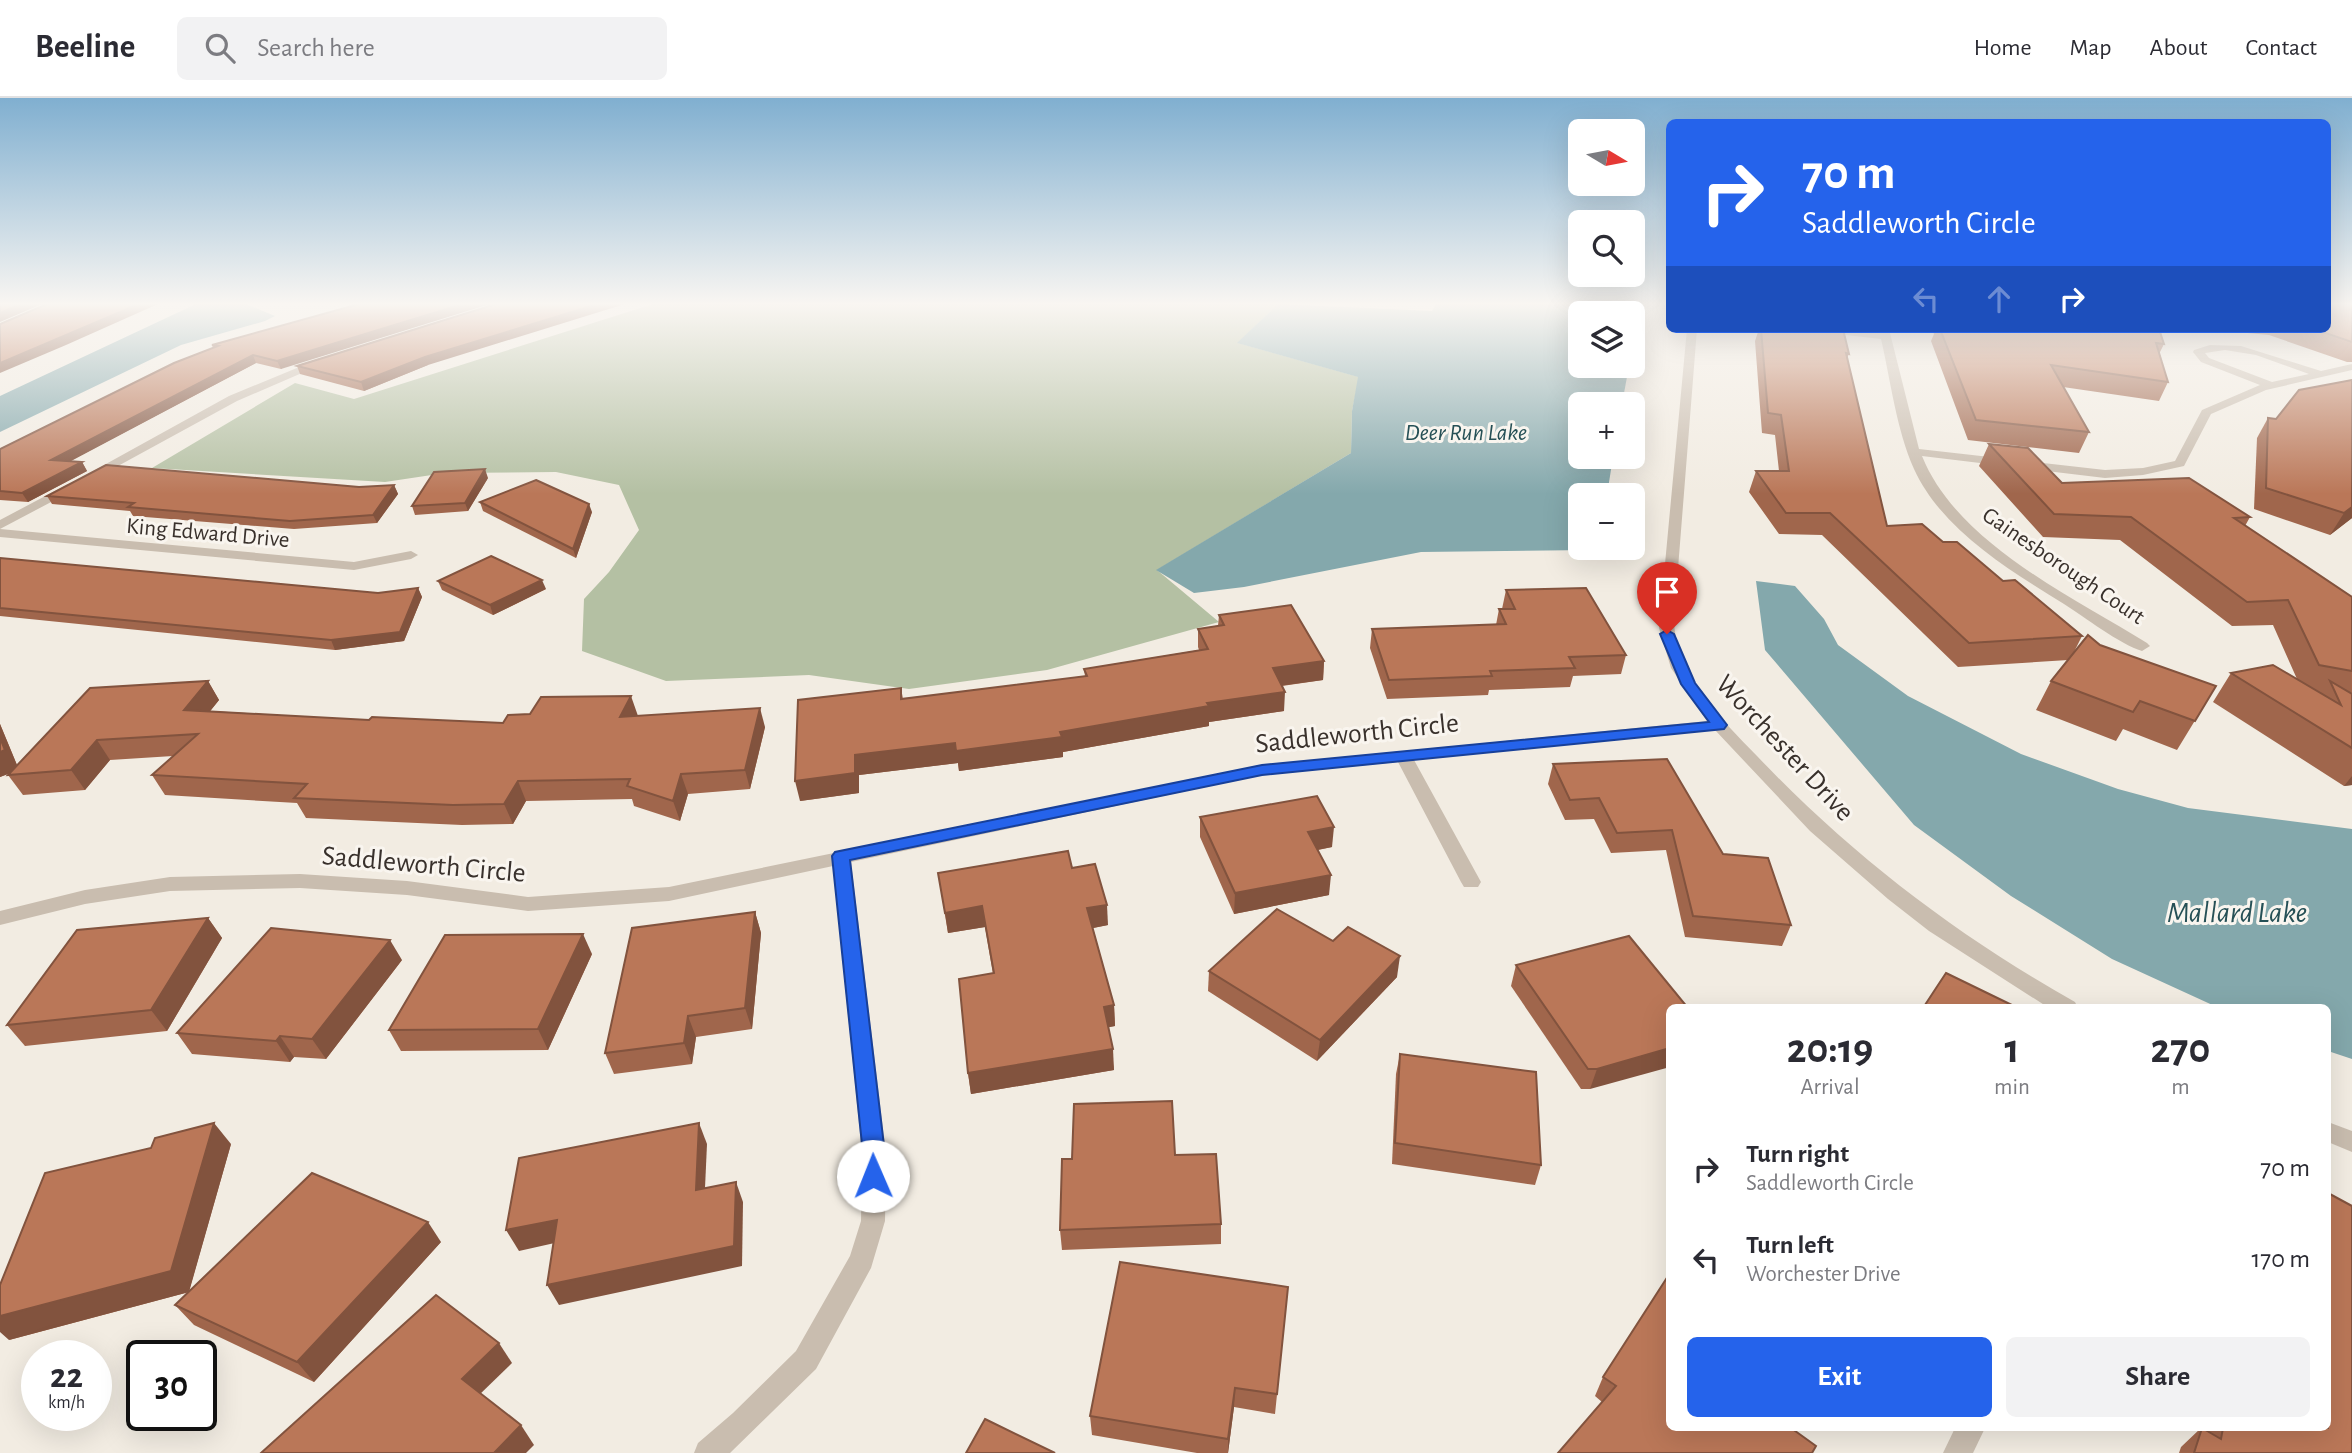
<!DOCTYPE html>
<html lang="en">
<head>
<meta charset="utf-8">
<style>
  body { margin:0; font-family:"Alegreya Sans",sans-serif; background:#f2f2f3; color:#2b2b33; height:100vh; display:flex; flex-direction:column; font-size:26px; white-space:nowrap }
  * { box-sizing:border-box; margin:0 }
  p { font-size:23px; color:#7c7c81 }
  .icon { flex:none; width:38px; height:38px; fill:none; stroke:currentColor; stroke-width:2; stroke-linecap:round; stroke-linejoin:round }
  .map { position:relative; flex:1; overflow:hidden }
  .drawer { position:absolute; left:1666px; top:906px; width:665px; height:427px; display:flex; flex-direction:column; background:#fff; border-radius:10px; box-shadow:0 7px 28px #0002 }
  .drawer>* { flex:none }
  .guide { position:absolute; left:1666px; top:21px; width:665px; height:214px; border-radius:10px; box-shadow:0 7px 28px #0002; background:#2563eb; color:#fff; overflow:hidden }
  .needle { width:46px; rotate:100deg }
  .tools { position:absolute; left:1568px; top:21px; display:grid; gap:14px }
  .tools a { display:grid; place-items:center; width:77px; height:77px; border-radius:10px; background:#fff; box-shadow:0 7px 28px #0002; font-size:35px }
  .speed { position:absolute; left:21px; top:1242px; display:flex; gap:14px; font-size:35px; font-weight:700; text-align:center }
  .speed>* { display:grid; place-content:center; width:91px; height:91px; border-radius:50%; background:#fff; box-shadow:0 7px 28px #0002; line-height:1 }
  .speed small { font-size:18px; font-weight:400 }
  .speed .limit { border:4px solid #111; border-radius:10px; background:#fff; color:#111 }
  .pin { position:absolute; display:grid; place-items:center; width:60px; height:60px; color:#fff; margin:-72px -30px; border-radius:50% 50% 50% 0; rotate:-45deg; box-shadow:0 0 7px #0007 }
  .pin .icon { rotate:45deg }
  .me { position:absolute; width:77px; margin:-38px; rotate:359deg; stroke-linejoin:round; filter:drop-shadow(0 0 5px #0008) }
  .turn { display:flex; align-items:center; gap:24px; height:147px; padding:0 21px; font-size:32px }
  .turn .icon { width:91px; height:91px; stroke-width:2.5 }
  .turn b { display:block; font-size:49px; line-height:60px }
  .lanes { display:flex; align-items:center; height:66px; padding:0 21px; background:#0003; justify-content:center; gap:35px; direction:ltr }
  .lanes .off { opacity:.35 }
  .eta { display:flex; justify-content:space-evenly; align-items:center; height:119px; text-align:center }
  .eta b { font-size:42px; font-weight:700; line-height:49px }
  .cta { display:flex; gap:14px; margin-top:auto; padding:14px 21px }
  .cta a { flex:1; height:80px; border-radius:10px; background:#2563eb; color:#fff; font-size:28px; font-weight:700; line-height:80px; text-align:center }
  .cta a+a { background:#f2f2f3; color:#2b2b33 }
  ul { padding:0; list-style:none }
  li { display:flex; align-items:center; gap:21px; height:91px; padding:0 21px }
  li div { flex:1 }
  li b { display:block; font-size:26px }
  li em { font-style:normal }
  header { display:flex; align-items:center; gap:42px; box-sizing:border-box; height:98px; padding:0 35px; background:#fff; border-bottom:2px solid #e1e1e2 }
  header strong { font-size:33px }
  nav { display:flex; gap:38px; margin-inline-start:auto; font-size:24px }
  .search { width:490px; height:63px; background:#f2f2f3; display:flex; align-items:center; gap:18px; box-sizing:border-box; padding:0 24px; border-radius:10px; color:#7c7c81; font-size:26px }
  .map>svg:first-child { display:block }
</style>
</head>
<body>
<header>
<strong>Beeline</strong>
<div class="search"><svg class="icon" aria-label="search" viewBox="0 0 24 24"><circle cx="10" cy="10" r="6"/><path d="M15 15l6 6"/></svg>Search here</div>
<nav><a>Home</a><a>Map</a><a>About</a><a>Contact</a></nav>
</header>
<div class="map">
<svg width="2352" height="1355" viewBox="0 0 2352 1355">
  <rect width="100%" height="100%" fill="#f2ece2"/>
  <polygon fill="#b4c0a3" points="653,206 1278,206 1238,245 1359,279 1352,313 1351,355 1157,472 1219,524 1047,572 909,591 809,577 666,583 582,553 584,501 609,474 639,432 619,387 556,374 445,375 385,384 152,370 295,285 354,301"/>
  <g fill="#84a8ac">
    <polygon points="196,206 246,206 275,218 265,223 181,247 0,334 0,298"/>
    <polygon points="1278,206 1432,213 1436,206 1640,206 1633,246 1633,215 1580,215 1580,268 1629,268 1622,306 1580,306 1580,359 1613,359 1607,397 1580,397 1580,450 1592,450 1590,452 1421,454 1244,489 1194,495 1156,472 1351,355 1352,313 1358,279 1237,245"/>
    <polygon points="1756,483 1795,488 1824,521 1838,547 1908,598 2021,656 2118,691 2188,710 2352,731 2352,961 2328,953 2328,910 2219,910 2112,861 2011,798 1914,727 1765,552"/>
  </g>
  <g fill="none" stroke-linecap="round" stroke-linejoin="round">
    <g fill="#c9bdaf" fill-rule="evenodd">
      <path d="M 1687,231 L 1697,231 L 1674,521 C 1674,575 1722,622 1757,658 C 1851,757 1956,837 2075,904 L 2078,910 L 2049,910 L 1929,833 L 1888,801 L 1810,733 L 1715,632 L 1414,662 L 1481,784 L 1478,789 L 1464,789 L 1461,784 L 1398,664 L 1262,677 L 851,764 L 886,1056 L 885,1123 L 871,1170 L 816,1271 L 730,1355 L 694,1355 L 698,1345 L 733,1315 L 796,1253 L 850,1158 L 861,1123 L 862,1056 L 833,768 L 669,803 L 528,813 L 407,797 L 300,790 L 170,793 L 85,806 L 0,827 L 0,813 L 85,792 L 170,779 L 300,776 L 407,783 L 528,799 L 669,789 L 1262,667 L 1707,623 L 1671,570 L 1659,530 Z"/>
      <path d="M 1815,231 L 1880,234 L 1879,231 L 1889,231 L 1919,351 L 2105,372 L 2143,370 L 2175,363 L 2202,312 L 2260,287 L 2201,264 L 2193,254 L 2194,252 L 2210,247 L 2241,248 L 2321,273 L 2352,266 L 2352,272 L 2266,292 L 2211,316 L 2184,368 L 2143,377 L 2105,380 L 1922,358 C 1957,445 2071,498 2147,545 L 2150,548 L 2142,553 C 2121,547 2083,518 2064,506 C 2009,472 1942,432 1914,371 C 1896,330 1891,284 1881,241 L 1820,234 ZM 2225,252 L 2256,257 L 2309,276 L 2272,284 L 2209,260 L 2205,255 Z"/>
      <polygon points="321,260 326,263 325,265 237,303 96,380 88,380 86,377 229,298"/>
      <polygon points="68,386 72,387 72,393 0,431 354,464 411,453 418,457 411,461 354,472 0,439 0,422"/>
      <polygon points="2328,1024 2352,1033 2352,1054 2328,1044"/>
      <polygon points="1955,1330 1985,1330 1973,1355 1943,1355"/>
    </g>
  </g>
  <g fill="#a0664c">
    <polygon points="359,206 281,271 256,265 70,363 82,364 87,373 28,404 0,402 0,351 213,250 212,247"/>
    <polygon points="2352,206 2352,264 2347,264 2269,237 2204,231 2328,231"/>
    <polygon points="1759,231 1843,231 1849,256 1847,260 1887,428 1943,444 2003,483 2082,538 2073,556 2100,547 2216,588 2177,652 2123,631 2116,643 2036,612 2051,583 2068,562 1958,569 1822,437 1779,436 1749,394 1756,373 1779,373 1775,337 1762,335 1755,243"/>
    <polygon points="1932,231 2159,231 2164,246 2159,256 2168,284 2159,303 2063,289 2089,334 2079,355 1968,342 1931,243 1934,236"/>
    <polygon points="428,267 364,293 300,276 297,268"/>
    <polygon points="2268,320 2276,321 2352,420 2330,437 2254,411 2257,340"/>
    <polygon points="1989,346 2062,385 2250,419 2245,428 2352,499 2352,687 2344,688 2213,604 2231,575 2297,581 2273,527 2232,528 2120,442 2043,439 1979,368"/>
    <polygon points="488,380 468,413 415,417 412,408"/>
    <polygon points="394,387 398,396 377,425 294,431 133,418 130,413 52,406 47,398 359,389"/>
    <polygon points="480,404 592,414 576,460 483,413"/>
    <polygon points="0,460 378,495 418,490 422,499 404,543 335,552 0,518"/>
    <polygon points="438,483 546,491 493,517 442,492"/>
    <polygon points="1506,492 1626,557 1621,576 1573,578 1570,589 1489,592 1488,597 1387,601 1370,550 1372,531 1496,527 1499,511 1502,511"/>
    <polygon points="1219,517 1324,563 1323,582 1282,588 1284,613 1209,624 1209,628 1063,654 1063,659 959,673 958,665 859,677 859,695 800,703 901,590 903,601 1085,578 1084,571 1199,552 1198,549 1198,531 1218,528"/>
    <polygon points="208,583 219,602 210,613 369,622 503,625 638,618 765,629 750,691 688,696 680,723 634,708 632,701 526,703 513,726 462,727 306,720 297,705 165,697 152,677 173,658 110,662 85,692 23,697 8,677 10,675 0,679 0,626 17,667"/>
    <polygon points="1553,666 1723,756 1791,827 1782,848 1685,839 1666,752 1611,755 1594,721 1565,722 1548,686"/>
    <polygon points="1200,719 1332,749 1318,752 1329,797 1234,816 1200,739"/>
    <polygon points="1072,770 1108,827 1093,830 1114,907 1115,928 1108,929 1114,972 971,996 968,975 993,876 985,829 948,835 938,775"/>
    <polygon points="755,814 761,835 752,931 696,939 692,966 614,976 605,955"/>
    <polygon points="208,820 222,840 167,933 25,948 7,927"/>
    <polygon points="592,856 548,952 401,953 389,932"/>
    <polygon points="402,862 326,961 294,959 290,964 192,956 177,935"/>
    <polygon points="1516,867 1688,910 1590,991 1581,991 1511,888"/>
    <polygon points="1209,873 1397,879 1317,963 1208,893"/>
    <polygon points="1400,956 1541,1067 1535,1087 1392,1066 1396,976"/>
    <polygon points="231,1046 189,1193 441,1144 314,1284 194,1227 175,1207 189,1194 9,1242"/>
    <polygon points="1175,1057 1221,1126 1221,1146 1062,1152 1060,1132 1072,1061"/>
    <polygon points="1288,1189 1275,1316 1234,1309 1228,1355 1197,1355 1092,1337 1090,1318"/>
    <polygon points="1603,1279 1670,1330 1602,1304 1595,1298"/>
    <polygon points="2201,1330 2206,1332 2206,1330 2328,1330 2352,1355 2179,1355 2181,1349"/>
  </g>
  <g fill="#82533e">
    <polygon points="21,206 42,206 0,224 0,215"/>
    <polygon points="139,206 158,206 66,247 0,275 0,265"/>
    <polygon points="463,206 490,206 281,271 277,263"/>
    <polygon points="598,206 625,206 428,267 364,293 361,284 425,259"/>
    <polygon points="253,257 256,265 56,371 51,362"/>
    <polygon points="82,364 87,373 28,404 22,395"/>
    <polygon points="485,371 488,380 468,413 465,405"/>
    <polygon points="394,387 398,396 377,425 373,417"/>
    <polygon points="589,406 592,414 576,460 573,451"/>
    <polygon points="2352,409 2352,420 2330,437 2344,415"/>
    <polygon points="542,482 546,491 493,517 490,507"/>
    <polygon points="418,490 422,499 404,543 335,552 331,542"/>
    <polygon points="1324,563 1323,582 1271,589 1273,570"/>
    <polygon points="208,583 219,602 196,631 184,612"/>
    <polygon points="1285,594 1284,613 1209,624 1209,628 1063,654 1063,659 959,673 958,665 859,677 859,695 800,703 795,683 855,657 955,645 1060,634 1207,605"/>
    <polygon points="631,598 638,618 620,619"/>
    <polygon points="760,610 765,629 750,691 745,672"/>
    <polygon points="0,626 19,672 0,679"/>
    <polygon points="97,642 110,662 85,692 71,672"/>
    <polygon points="681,676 688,696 680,723 673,703"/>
    <polygon points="2352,678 2352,687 2344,688"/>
    <polygon points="518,683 526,703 513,726 504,706"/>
    <polygon points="1334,729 1332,749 1306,754 1308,734"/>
    <polygon points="1331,777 1329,797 1234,816 1235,795"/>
    <polygon points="1107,807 1108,827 1088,831 1087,810"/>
    <polygon points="982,808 985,829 948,835 945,815"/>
    <polygon points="755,814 761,835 752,931 745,910"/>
    <polygon points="208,820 222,840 167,933 151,912"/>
    <polygon points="583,836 592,856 548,952 538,931"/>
    <polygon points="390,842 402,862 326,961 312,941"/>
    <polygon points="1400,858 1397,879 1317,963 1320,942"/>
    <polygon points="1114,907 1115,928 1105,930 1104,909"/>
    <polygon points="688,918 696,939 692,966 684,945"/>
    <polygon points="280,938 294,959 290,964 276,943"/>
    <polygon points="1670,950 1670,969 1590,991 1597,971"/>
    <polygon points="1113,951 1114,972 971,996 968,975"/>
    <polygon points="214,1025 231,1046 189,1194 9,1242 0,1234 0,1218"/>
    <polygon points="699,1025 707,1046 704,1112 696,1092"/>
    <polygon points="736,1084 743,1104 742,1168 559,1207 547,1187"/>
    <polygon points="557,1122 568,1142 519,1153 506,1132"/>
    <polygon points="428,1124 441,1144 314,1284 297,1264"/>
    <polygon points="499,1245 512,1265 476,1300 462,1281"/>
    <polygon points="1235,1290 1234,1309 1228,1355 1228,1341"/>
    <polygon points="521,1327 534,1347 526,1355 494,1355"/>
  </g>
  <g fill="#ba7758" stroke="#82533e" stroke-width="2">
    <polygon points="0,206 21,206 0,215"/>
    <polygon points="47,206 139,206 0,265 0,226"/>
    <polygon points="359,206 463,206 277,263 253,257 51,362 82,364 22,395 0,393 0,351 174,265 218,248 212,247"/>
    <polygon points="496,206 598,206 425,259 361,284 297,268"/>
    <polygon points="2328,206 2352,206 2352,244 2314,231 2328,231"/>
    <polygon points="1761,231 1843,231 1849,256 1846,255 1887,428 1922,426 1943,444 1957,444 2003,483 2015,482 2082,538 1969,545 1830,415 1786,415 1756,373 1789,373 1781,317 1768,315"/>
    <polygon points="1940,231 2159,231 2164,246 2156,245 2168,284 2051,267 2089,334 1976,322"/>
    <polygon points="2352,282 2352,409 2344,415 2266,390 2268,320 2276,321 2299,292"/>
    <polygon points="1989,346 2028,350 2062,385 2189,380 2250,419 2234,420 2352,499 2352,573 2319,567 2288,502 2247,504 2131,419 2054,416"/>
    <polygon points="106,367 359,389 394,387 373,417 290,423 128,409 134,405 47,398"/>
    <polygon points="485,371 465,405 412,408 434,374"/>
    <polygon points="536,382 589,406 573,451 480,404"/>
    <polygon points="491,458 542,482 490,507 438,483"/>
    <polygon points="0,460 378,495 418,490 400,534 331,542 0,510"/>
    <polygon points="1586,490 1626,557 1569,559 1575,570 1490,573 1492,578 1389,582 1372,531 1506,526 1499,511 1515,511 1506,492"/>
    <polygon points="1291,507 1324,563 1273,570 1285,594 1207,605 1209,608 1060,634 1062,639 956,653 955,645 855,657 855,675 795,683 798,602 901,590 901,601 1087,578 1084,571 1208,551 1198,531 1224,527 1219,517"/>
    <polygon points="2088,537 2100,547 2216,588 2195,623 2140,603 2133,614 2051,583"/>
    <polygon points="2273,567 2341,607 2330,583 2352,596 2352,650 2231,575"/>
    <polygon points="208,583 184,612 369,622 372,619 503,625 508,617 530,616 541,599 631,598 620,619 760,610 745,672 681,676 673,703 627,688 630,681 518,683 504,706 453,707 294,700 307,686 152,677 198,636 97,642 71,672 8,677 90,590"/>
    <polygon points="0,640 5,652 0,654"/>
    <polygon points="1667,661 1723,756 1768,760 1791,827 1693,818 1672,732 1617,735 1599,700 1570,702 1553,666"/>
    <polygon points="1317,698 1334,729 1308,734 1331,777 1235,795 1200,719"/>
    <polygon points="1068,753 1072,770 1095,766 1107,807 1087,810 1114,907 1104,909 1113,951 968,975 959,881 994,875 982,808 945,815 938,775"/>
    <polygon points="1277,811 1333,843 1348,829 1400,858 1320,942 1209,873"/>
    <polygon points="755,814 745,910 688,918 684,945 605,955 632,830"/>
    <polygon points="208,820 151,912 7,927 77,832"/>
    <polygon points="271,830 390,842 312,941 280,938 276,943 177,935"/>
    <polygon points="583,836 538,931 389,932 445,837"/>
    <polygon points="1629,838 1688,910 1670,910 1670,950 1597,971 1588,971 1516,867"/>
    <polygon points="1946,875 2018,910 1923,910"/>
    <polygon points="1400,956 1536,974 1541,1067 1395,1045"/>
    <polygon points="1172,1003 1175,1057 1216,1056 1221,1126 1060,1132 1062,1061 1072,1061 1074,1006"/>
    <polygon points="214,1025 171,1173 0,1218 0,1187 45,1075 151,1050 155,1040"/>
    <polygon points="699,1025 696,1092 736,1084 734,1148 547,1187 557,1122 506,1132 519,1060"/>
    <polygon points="312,1075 428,1124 297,1264 175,1207"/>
    <polygon points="2328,1095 2352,1108 2352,1355 2194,1355 2202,1330 2221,1341 2223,1330 2328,1330"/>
    <polygon points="1120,1164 1288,1189 1277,1296 1235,1290 1228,1341 1090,1318"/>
    <polygon points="1670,1175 1670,1330 1791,1330 1816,1348 1812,1355 1558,1355 1616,1288 1603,1279"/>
    <polygon points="436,1197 499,1245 462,1281 521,1327 494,1355 261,1355"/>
    <polygon points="985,1321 1055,1355 966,1355"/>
  </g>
  <linearGradient id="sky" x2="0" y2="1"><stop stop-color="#80afd0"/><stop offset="0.52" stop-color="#f9f6f2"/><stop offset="1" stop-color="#f9f6f2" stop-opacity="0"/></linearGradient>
  <rect width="2352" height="396" fill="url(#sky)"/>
  <polygon fill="#2563eb" stroke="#184099" stroke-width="2" points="1667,532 1674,536 1695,585 1727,627 1724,631 1262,677 850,762 885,1056 884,1078 881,1085 873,1088 866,1085 862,1078 863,1056 832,758 835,754 1262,667 1709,624 1681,586 1660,536"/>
  <g text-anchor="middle" stroke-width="6" stroke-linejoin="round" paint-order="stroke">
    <g font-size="23" fill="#39312c" stroke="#f9f5ef">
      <text transform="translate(208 434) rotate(5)" y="8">King Edward Drive</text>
      <text transform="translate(2064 467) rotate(34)" y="8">Gainesborough Court</text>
    </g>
    <g font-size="24" font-style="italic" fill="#265056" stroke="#f9f5ef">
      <text x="1466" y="342">Deer Run Lake</text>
    </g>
    <g font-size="28" fill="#39312c" stroke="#f9f5ef">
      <text transform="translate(1357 634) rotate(-6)" y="10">Saddleworth Circle</text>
      <text transform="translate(1786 649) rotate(47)" y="10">Worchester Drive</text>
      <text transform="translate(424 765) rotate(5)" y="10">Saddleworth Circle</text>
    </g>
    <g font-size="30" font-style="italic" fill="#265056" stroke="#f9f5ef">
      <text x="2237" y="824">Mallard Lake</text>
    </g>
  </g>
</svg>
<div class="tools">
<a><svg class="needle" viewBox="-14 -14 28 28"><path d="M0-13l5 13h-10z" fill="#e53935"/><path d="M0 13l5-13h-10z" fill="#7c7c81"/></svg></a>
<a><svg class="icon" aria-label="search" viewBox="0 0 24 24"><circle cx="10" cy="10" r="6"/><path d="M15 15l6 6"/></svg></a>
<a><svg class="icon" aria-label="layers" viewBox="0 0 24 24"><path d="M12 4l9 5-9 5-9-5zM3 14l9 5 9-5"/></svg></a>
<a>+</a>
<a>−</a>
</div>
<div class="speed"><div>22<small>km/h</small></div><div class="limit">30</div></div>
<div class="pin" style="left:1667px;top:536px;background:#d93025"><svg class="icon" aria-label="arrive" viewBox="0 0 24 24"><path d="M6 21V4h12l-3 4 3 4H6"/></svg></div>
<svg class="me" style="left:873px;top:1078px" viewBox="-20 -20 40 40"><circle r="19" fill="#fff"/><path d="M0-13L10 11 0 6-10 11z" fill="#2563eb"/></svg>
<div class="guide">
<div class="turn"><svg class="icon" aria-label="right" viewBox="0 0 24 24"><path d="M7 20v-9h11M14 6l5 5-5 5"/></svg><div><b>70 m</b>Saddleworth Circle</div></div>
<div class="lanes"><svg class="icon off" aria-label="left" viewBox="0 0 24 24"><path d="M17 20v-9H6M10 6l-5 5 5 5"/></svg><svg class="icon off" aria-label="ahead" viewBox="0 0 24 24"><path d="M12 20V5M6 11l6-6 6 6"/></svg><svg class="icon" aria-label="right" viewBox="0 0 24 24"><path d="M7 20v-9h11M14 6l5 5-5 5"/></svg></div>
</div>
<section class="drawer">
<div class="eta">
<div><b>20:19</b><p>Arrival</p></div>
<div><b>1</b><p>min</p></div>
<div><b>270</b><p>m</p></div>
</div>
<ul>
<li><svg class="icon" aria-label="right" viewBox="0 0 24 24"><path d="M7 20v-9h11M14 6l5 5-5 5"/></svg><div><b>Turn right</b><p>Saddleworth Circle</p></div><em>70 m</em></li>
<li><svg class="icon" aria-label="left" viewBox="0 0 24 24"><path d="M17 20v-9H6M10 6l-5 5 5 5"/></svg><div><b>Turn left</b><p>Worchester Drive</p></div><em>170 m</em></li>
</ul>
<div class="cta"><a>Exit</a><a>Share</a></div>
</section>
</div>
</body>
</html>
